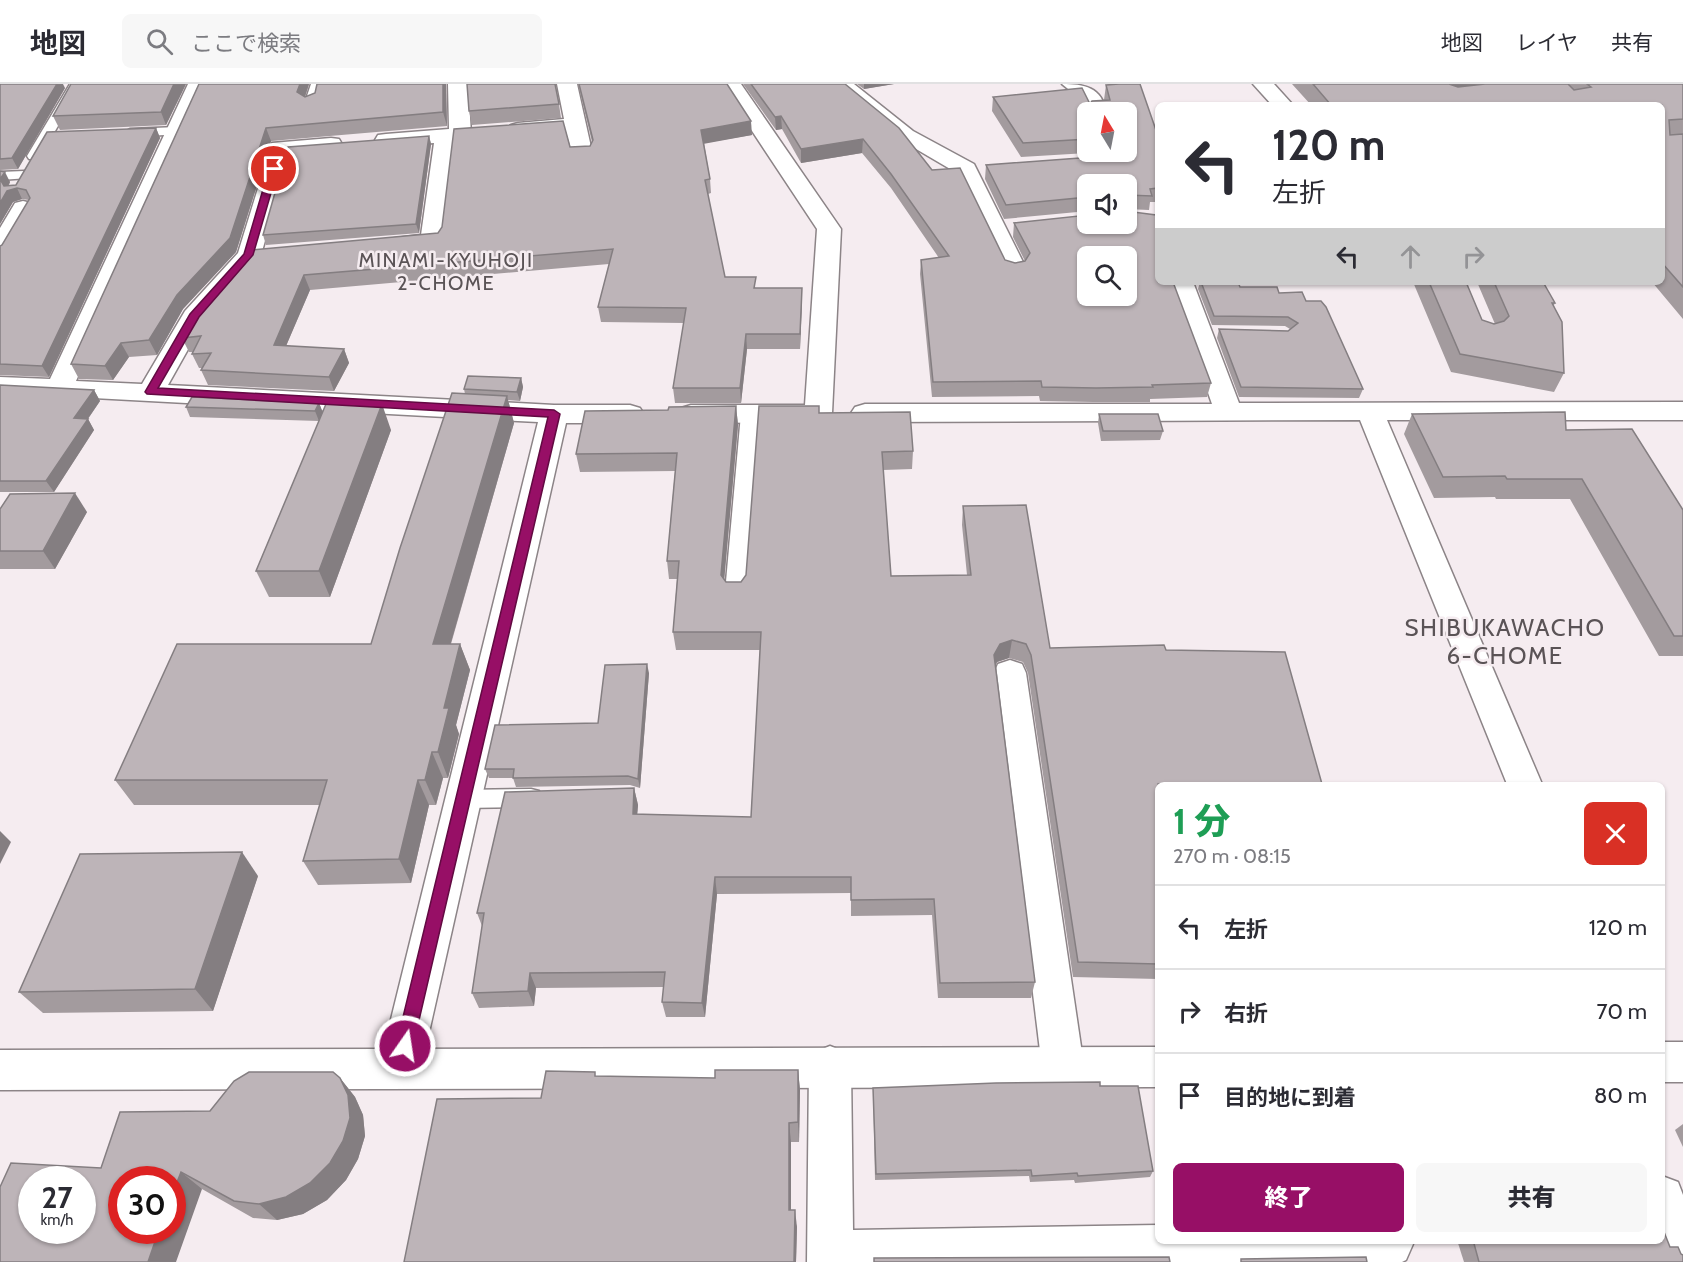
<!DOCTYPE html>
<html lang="ja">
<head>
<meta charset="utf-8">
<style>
  body { margin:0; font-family:Cabin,"Noto Sans JP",sans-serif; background:#f7f7f7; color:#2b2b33; height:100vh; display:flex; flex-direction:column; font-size:22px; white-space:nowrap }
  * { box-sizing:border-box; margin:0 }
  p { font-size:20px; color:#7c7c81 }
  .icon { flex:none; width:33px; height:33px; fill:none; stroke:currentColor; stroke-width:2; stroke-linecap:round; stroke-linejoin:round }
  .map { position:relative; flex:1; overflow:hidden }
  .side { position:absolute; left:1155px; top:698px; width:510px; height:462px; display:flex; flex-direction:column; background:#fff; border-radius:9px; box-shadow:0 2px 4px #0004 }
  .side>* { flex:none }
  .guide { position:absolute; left:1155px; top:18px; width:510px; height:183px; border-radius:9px; box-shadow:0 2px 4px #0004; background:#fff; color:#2b2b33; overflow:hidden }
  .needle { width:39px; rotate:350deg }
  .buttons { position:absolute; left:1077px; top:18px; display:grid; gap:12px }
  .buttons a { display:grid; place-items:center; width:60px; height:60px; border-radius:9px; background:#fff; box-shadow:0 2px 4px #0004; font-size:30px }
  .speed { position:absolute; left:18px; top:1082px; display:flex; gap:12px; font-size:30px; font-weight:700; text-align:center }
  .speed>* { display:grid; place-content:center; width:78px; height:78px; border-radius:50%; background:#fff; box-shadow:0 2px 4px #0004; line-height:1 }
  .speed small { font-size:15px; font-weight:400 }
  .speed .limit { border:9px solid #d22; background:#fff; color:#111 }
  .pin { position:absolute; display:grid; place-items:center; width:51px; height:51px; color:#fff; margin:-26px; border:3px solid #fff; border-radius:50%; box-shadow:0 2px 6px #0007 }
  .me { position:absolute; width:66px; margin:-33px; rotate:13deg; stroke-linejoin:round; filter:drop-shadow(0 0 4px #0008) }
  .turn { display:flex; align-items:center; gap:21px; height:126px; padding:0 18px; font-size:27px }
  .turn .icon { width:78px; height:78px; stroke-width:2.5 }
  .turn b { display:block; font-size:42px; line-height:51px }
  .lanes { display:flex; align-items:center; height:57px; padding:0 18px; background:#0003; justify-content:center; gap:30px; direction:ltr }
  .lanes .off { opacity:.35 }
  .round { display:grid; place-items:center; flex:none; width:63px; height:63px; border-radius:9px; background:#f7f7f7 }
  .summary { display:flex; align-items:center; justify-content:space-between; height:102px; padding:0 18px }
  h1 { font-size:36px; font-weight:800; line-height:45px; color:#1e9e55 }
  .primary-button { display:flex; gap:12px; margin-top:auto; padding:12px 18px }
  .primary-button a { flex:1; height:69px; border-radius:9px; background:#970f66; color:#fff; font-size:24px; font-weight:800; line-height:69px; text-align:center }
  .primary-button a+a { background:#f7f7f7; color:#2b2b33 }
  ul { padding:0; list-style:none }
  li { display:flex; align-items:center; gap:18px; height:84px; padding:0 18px; border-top:2px solid #e1e1e2 }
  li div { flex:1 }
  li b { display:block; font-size:22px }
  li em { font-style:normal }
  header { display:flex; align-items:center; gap:36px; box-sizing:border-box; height:84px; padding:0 30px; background:#fff; border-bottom:2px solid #e1e1e2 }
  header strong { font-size:28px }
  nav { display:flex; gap:33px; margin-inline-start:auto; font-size:21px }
  .search { width:420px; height:54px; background:#f7f7f7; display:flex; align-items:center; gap:15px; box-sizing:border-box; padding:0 21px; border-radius:9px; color:#7c7c81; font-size:22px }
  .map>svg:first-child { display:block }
</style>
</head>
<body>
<header>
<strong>地図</strong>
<div class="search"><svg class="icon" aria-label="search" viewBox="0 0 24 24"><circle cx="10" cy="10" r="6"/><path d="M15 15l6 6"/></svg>ここで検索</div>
<nav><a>地図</a><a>レイヤ</a><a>共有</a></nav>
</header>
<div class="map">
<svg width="1683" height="1178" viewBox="0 0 1683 1178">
  <rect width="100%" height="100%" fill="#f5ecf0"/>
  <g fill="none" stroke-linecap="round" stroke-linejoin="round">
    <defs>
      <g id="lane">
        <polygon points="70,0 82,0 39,75 29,75 27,72"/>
        <polygon points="311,0 323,0 318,21 311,25 304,21"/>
        <polygon points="177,43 184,47 182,50 130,53 123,49 130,45"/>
        <polygon points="24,87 29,88 29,94 0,96 0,88"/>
        <polygon points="750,324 759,330 745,509 742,514 735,516 728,514 725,509 741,330"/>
        <polygon points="531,705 539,707 542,714 539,721 531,723 463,724 455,722 452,715 455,708 463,706"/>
      </g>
      <g id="street">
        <polygon points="188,0 208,0 76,297 142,300 185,227 238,169 272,59 331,54 339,55 342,60 339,65 289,70 261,171 205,235 168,301 554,321 630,321 640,324 644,330 640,336 630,339 566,339 421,984 415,998 400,1004 385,998 379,984 538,338 0,309 0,293 50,295"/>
        <path d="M 448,0 L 468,0 L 471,50 L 467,54 L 455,57 L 444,157 L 440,162 C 425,166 404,169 389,165 L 385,160 L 389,155 L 421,151 L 434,59 L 386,62 L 378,61 L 375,56 L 378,51 L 386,50 L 449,45 Z"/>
        <polygon points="557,0 577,0 591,63 588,68 572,68 566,48 518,51 511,49 507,45 511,41 518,39 564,35"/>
        <polygon points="721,0 741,0 841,145 832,329 828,335 818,338 691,339 681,336 677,330 681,324 691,321 805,321 817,145"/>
        <polygon points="831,0 854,0 913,47 974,80 1026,184 1023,189 1014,191 1005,189 1002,184 957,89 899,55"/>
        <path d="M 1062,0 C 1084,0 1102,3 1106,28 L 1088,28 L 1088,31 L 1084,18 Z"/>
        <polygon points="1253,0 1274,0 1293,21 1272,21"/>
        <polygon points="1093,68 1113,68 1119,100 1097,100"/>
        <polygon points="23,117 31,119 34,124 8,170 0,172 0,144 15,119"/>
        <polygon points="1169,198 1193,198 1239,319 1683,318 1683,336 1387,336 1542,700 1507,700 1360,336 865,338 855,335 851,329 855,323 865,320 1212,320"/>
        <polygon points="1010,576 1022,580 1026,589 1084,983 1078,997 1063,1003 1048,997 1042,983 994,589 998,580"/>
        <polygon points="830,962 845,968 851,982 853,1146 1158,1141 1158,1156 1411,1156 1413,1160 1406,1176 1402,1178 807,1178 809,982 815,968"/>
        <polygon points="1662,1092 1678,1098 1683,1111 1683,1178 1666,1178 1657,1156 1662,1156"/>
      </g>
      <g id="secondary">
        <rect x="1662" y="958" width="21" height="40"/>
        <polygon points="1158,963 1158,1003 0,1006 0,966"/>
      </g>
    </defs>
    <use href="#lane" stroke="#8c8487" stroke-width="3"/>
    <use href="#street" stroke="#8c8487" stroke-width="3"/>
    <use href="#secondary" stroke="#8c8487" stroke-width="3"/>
    <use href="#lane" fill="#fff" fill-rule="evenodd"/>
    <use href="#street" fill="#fff" fill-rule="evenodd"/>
    <use href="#secondary" fill="#fff" fill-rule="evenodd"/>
  </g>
  <g fill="#a39b9e" fill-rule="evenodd">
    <polygon points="0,0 65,4 18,85 0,86"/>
    <polygon points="186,0 166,41 60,46 53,32"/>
    <polygon points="199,0 309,0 305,13 315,9 317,0 446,0 447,42 271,57 236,168 183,225 157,271 129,273 113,296 79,295 71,280"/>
    <polygon points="556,0 561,34 472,41 469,27"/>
    <polygon points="578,0 727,0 752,51 704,59 710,95 711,109 708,110 725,193 756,204 802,204 800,265 747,265 741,319 675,319 673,304 684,239 601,238 598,223 609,180 310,206 286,262 344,265 349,279 334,307 208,301 201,286 203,284 199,284 192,270 193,268 189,268 182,254 200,222 438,149 570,63 590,62 592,58"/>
    <polygon points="743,0 845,0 932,86 1005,176 1015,179 1025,177 1013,153 1014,139 1158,198 1211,299 1207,313 1150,315 1150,318 1093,318 1040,317 1039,312 932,313 920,190 921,176 939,174 891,104 862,69 801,79 782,45 776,46"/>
    <polygon points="857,0 894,0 864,5"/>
    <polygon points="1292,0 1683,0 1683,235 1652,198 1662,198 1662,21 1311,21"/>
    <path d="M 1106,1 L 1158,52 L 1158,118 L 1150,118 L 1149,126 L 1126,125 L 1126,100 L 1088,100 L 1088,127 L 1004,135 L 985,95 L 986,81 L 1107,72 L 1113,70 L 1104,68 L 1021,73 L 992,27 L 993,13 L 1090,20 L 1104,16 ZM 1088,28 L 1126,68 L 1088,68 Z"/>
    <polygon points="156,44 160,54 49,293 0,291 0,162 2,161 29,116 22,115 13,118 0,140 0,87 10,98 9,101 16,101"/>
    <polygon points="429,52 431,60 419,149 266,161 263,151"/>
    <polygon points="1200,198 1238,198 1240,203 1279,209 1306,217 1363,305 1359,314 1239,313 1217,254 1219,245 1288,247 1290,245 1285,242 1212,241 1198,205"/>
    <polygon points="1413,198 1466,198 1482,236 1494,240 1495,240 1477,198 1543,198 1555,219 1554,221 1564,289 1554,308 1451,288"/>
    <polygon points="521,294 523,303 520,317 508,316 514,339 451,560 460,560 470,586 456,641 459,650 448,694 443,694 436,721 429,721 411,799 318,801 303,777 320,721 134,721 115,696 371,560 465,310 464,305"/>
    <polygon points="0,301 94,306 100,317 88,335 94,346 54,408 0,408"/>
    <polygon points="319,319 323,329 391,346 330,513 269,513 256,487 322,330 319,337 190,333 186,323"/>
    <polygon points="736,322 738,341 724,496 726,498 741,498 746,491 819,329 913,367 912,385 883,386 891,492 967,491 962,441 963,422 1050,564 1158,700 1158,895 1073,893 1028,589 1023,578 1009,574 997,578 996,581 1035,898 1031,914 938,914 932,831 851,832 851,809 717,810 705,933 666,933 662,918 664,903 536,904 534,922 479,924 472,909 482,842 477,829 634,704 638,721 637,730 751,733 760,566 676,566 673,548 677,495 669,495 667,477 675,387 580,388 576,370 668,326"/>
    <polygon points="1099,330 1163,347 1160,356 1101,357 1098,339"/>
    <polygon points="1412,330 1566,346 1683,426 1683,572 1659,572 1570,415 1496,415 1495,413 1434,414 1404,350"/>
    <polygon points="0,425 87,428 55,485 0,485"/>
    <polygon points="649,589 640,704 630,701 516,703 513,694 489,694 485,685 598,639"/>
    <polygon points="258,792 213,927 43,929 19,908"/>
    <polygon points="798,986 800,1006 799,1058 791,1058 791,1126 797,1143 796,1178 404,1178 541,1014 597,992 715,994"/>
    <polygon points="340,994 355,1013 363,1031 365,1052 358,1075 346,1096 327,1116 303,1130 277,1136 253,1134 202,1105 101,1084 210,1027"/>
    <polygon points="1100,1002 1153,1087 1150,1093 1075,1099 1074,1096 1030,1098 1029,1092 875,1096 873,1004"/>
    <polygon points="1683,1040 1683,1063 1675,1046"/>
    <polygon points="1457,1156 1662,1156 1670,1163 1683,1178 1464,1178"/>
  </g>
  <g fill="#847e81">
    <polygon points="57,0 63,0 65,4 18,85 12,74"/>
    <polygon points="174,0 186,0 166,41 161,28"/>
    <polygon points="300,0 309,0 302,22 297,8"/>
    <polygon points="443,0 446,0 447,42 443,28"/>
    <polygon points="864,0 894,0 864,5"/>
    <polygon points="1443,0 1487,0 1451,4"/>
    <polygon points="781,32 782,45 776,46 775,33"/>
    <polygon points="751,37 752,51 703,60 701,46"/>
    <polygon points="156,44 160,54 49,293 42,282"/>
    <polygon points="266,44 271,57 236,168 183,225 157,271 149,256"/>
    <polygon points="429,52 431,60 419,149 416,140"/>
    <polygon points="863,55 862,69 801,79 801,65"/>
    <polygon points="5,88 10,98 6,106 0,95"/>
    <polygon points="17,104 22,115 13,118 0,140 0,119 7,107"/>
    <polygon points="304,191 310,206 280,276 274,261"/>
    <polygon points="802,204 802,218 800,265 800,250"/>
    <polygon points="746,250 747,265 741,319 740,304"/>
    <polygon points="121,259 129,273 113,296 105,282"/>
    <polygon points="344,265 349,279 334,307 329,293"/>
    <polygon points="521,294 523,303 520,317 517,308"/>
    <polygon points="94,306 100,317 80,346 74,334"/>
    <polygon points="507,312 514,339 443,586 433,560"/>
    <polygon points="319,319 323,329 319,337 315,327"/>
    <polygon points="382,320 391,346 330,513 319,487"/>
    <polygon points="736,322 738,341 723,509 721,491"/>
    <polygon points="88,335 94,346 54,408 46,397"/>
    <polygon points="75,409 87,428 55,485 43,467"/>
    <polygon points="1012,556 1009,574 997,578 992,589 994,571 1000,560"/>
    <polygon points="460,560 470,586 456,641 459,650 448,694 438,668 444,624"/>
    <polygon points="647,580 649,589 640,704 638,695"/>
    <polygon points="432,668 443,694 436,721 425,696"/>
    <polygon points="418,696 429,721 411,799 399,775"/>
    <polygon points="634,704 638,721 636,747 633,730"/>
    <polygon points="0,747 11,758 0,780"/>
    <polygon points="242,768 258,792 213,927 195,905"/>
    <polygon points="715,793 717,810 705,933 702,919"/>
    <polygon points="530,889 536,904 534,922 528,907"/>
    <polygon points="798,986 800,1006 799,1058 798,1038"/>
    <polygon points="340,994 355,1013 363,1031 365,1052 358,1075 346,1096 327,1116 303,1130 277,1136 259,1120"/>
    <polygon points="789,1039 791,1058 791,1143 789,1126"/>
    <polygon points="181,1088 202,1105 176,1178 148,1178 159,1146 172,1146 172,1111"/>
    <polygon points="795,1126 797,1143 796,1178 794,1178"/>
  </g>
  <g fill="#bdb4b8" stroke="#847e81" stroke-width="1.5" fill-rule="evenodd">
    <polygon points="0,0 57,0 12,74 0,75"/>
    <polygon points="71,0 174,0 161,28 53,32"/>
    <polygon points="199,0 300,0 297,8 305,13 315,9 317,0 443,0 443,28 266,44 230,154 177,211 149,256 121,259 105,282 71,280"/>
    <polygon points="467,0 555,0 559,20 469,27"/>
    <polygon points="579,0 727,0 751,37 701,46 710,95 705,96 725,193 756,193 754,204 802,204 800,250 746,250 740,304 673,304 686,224 598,223 613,165 304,191 274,261 344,265 329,293 201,286 211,269 192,270 201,252 182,254 200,222 251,166 438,149 442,143 454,45 563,37 570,63 590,62 593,56"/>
    <path d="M 751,0 L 845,0 L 899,44 L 932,86 L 960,84 L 1005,176 L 1015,179 L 1025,177 L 1030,169 L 1014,139 L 1088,131 L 1088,140 L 1126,140 L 1126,127 L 1156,131 L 1158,139 L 1158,198 L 1173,198 L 1211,299 L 1152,301 L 1153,303 L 1096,304 L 1042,303 L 1041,297 L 933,298 L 921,176 L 949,172 L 891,90 L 863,55 L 801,65 L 781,32 L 775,33 ZM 1088,172 L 1126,172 L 1126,212 L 1088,212 Z"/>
    <polygon points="1119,0 1140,0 1158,52 1158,104 1150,105 1152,112 1127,111 1126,122 1126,100 1088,100 1088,113 1006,121 986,81 1107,72 1116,69 1117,68 1126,68 1126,28 1088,28 1088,55 1023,59 993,13 1082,4 1090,20 1092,17 1110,16 1106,1"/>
    <polygon points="1313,0 1449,0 1458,3 1485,0 1568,0 1574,6 1591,3 1587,0 1683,0 1683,35 1669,36 1670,51 1683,50 1683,203 1662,179 1662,21 1331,21"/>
    <polygon points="156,44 42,282 0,280 0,162 2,161 30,114 26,106 17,104 7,107 0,119 0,87 5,88 0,95 4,102 16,101 47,48"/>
    <polygon points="429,52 416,140 263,151 288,63"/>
    <polygon points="1201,198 1238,198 1240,203 1277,203 1279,209 1302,208 1306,217 1321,217 1326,223 1363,305 1241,303 1219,245 1288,247 1298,239 1288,233 1214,232"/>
    <polygon points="1429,198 1466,198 1482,236 1494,240 1504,237 1509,232 1494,198 1543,198 1555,219 1552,219 1562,238 1564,289 1460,270"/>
    <polygon points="468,292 521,294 517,308 464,305"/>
    <polygon points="0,301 94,306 74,334 88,335 46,397 0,397"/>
    <polygon points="452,309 507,312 433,560 460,560 444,624 449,624 438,668 432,668 425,696 418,696 399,775 303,777 327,696 115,696 177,560 371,560 400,464"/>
    <polygon points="192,313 319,319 315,327 186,323"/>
    <polygon points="326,320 382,320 319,487 256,487"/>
    <polygon points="736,322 721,491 726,498 741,498 746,491 759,322 819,322 819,329 910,328 913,367 882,368 891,492 971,491 963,422 1026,421 1050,564 1164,561 1166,566 1285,568 1322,700 1158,700 1158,880 1078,878 1031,571 1026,560 1012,556 1000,560 994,571 1035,898 940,899 934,815 851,816 851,793 715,793 702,919 662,918 665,888 530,889 528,907 472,909 484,829 477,829 505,708 634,704 633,730 751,733 761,548 673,548 679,477 667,477 677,369 576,370 585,327 668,326 669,323"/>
    <polygon points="1565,328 1566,346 1632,345 1683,426 1683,552 1674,552 1582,395 1507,395 1505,392 1443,393 1412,330"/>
    <polygon points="1099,330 1158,330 1163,347 1103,347"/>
    <polygon points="75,409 43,467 0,467 0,425 10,410"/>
    <polygon points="647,580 638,695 628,692 513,694 514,685 485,685 495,641 598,639 605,581"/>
    <polygon points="242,768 195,905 19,908 80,770"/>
    <polygon points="715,986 798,986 798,1038 789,1039 789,1126 795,1126 794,1178 404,1178 437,1015 541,1014 546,987 595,988 595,992 715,994"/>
    <path d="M 249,988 L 333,988 L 340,994 L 348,1011 L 350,1034 L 343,1057 L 330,1079 L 310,1099 L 286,1113 L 259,1120 L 234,1117 L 181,1088 L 172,1111 L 172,1095 L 122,1095 L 122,1146 L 159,1146 L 148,1178 L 0,1178 L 0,1103 L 11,1079 L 101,1084 L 120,1028 L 210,1027 L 234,997 ZM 32,1095 L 82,1095 L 82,1146 L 32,1146 Z"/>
    <polygon points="1100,998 1100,1002 1138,1002 1153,1087 1078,1092 1077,1089 1032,1092 1031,1086 876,1090 873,1004 996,999"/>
    <polygon points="1662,1143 1670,1163 1678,1163 1681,1170 1683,1171 1683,1178 1479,1178 1473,1156 1662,1156"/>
    <polygon points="1169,1173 1170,1178 874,1178 874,1174"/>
    <polygon points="1366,1173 1367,1178 1241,1178 1241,1175"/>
  </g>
  <polygon fill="#970f66" stroke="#620a42" stroke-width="1.5" points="274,83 278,85 253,171 199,233 158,304 554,326 560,330 413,962 411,968 405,970 399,968 396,962 548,333 147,310 145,308 190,230 244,170 269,85"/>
  <g text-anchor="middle" stroke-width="5" stroke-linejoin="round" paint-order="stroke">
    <g font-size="20" letter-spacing="1.5" fill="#5a5356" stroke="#f5ecf0">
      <text x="446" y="183">MINAMI-KYUHOJI<tspan x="446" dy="23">2-CHOME</tspan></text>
    </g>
    <g font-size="24" letter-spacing="1.5" fill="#5a5356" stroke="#f5ecf0">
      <text x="1505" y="552">SHIBUKAWACHO<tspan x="1505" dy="28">6-CHOME</tspan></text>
    </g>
  </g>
</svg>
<div class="buttons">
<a><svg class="needle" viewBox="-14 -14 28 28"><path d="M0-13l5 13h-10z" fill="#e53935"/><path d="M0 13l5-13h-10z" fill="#7c7c81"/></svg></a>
<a><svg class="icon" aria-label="sound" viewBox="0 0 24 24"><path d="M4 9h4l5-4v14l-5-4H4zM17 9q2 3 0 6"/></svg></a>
<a><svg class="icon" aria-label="search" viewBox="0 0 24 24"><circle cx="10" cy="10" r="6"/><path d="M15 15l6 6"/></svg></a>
</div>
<div class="speed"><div>27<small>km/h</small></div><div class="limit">30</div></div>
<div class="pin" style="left:274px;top:85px;background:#d93025"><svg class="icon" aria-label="arrive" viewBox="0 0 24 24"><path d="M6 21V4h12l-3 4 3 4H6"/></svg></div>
<svg class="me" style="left:405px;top:962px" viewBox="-20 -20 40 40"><circle r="17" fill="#970f66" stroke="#fff" stroke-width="3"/><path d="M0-11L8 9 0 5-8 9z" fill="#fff"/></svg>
<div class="guide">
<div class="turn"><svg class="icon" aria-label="left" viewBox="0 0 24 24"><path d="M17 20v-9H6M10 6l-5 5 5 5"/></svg><div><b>120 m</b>左折</div></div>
<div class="lanes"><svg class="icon" aria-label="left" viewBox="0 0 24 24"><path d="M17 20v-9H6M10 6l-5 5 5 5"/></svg><svg class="icon off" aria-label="ahead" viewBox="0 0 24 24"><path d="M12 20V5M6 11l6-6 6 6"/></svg><svg class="icon off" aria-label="right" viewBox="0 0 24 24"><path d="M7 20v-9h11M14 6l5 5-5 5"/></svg></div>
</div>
<section class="side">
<div class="summary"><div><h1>1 分</h1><p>270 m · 08:15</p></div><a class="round" style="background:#d93025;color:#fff"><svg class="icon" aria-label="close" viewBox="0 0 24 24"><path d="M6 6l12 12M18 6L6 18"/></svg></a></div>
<ul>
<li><svg class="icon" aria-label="left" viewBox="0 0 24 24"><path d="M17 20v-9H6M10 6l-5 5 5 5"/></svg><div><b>左折</b></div><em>120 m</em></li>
<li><svg class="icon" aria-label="right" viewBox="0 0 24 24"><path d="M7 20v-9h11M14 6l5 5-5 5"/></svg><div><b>右折</b></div><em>70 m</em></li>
<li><svg class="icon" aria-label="arrive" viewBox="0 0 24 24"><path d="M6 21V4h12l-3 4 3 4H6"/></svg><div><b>目的地に到着</b></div><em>80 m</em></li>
</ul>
<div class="primary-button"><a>終了</a><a>共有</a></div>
</section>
</div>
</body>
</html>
